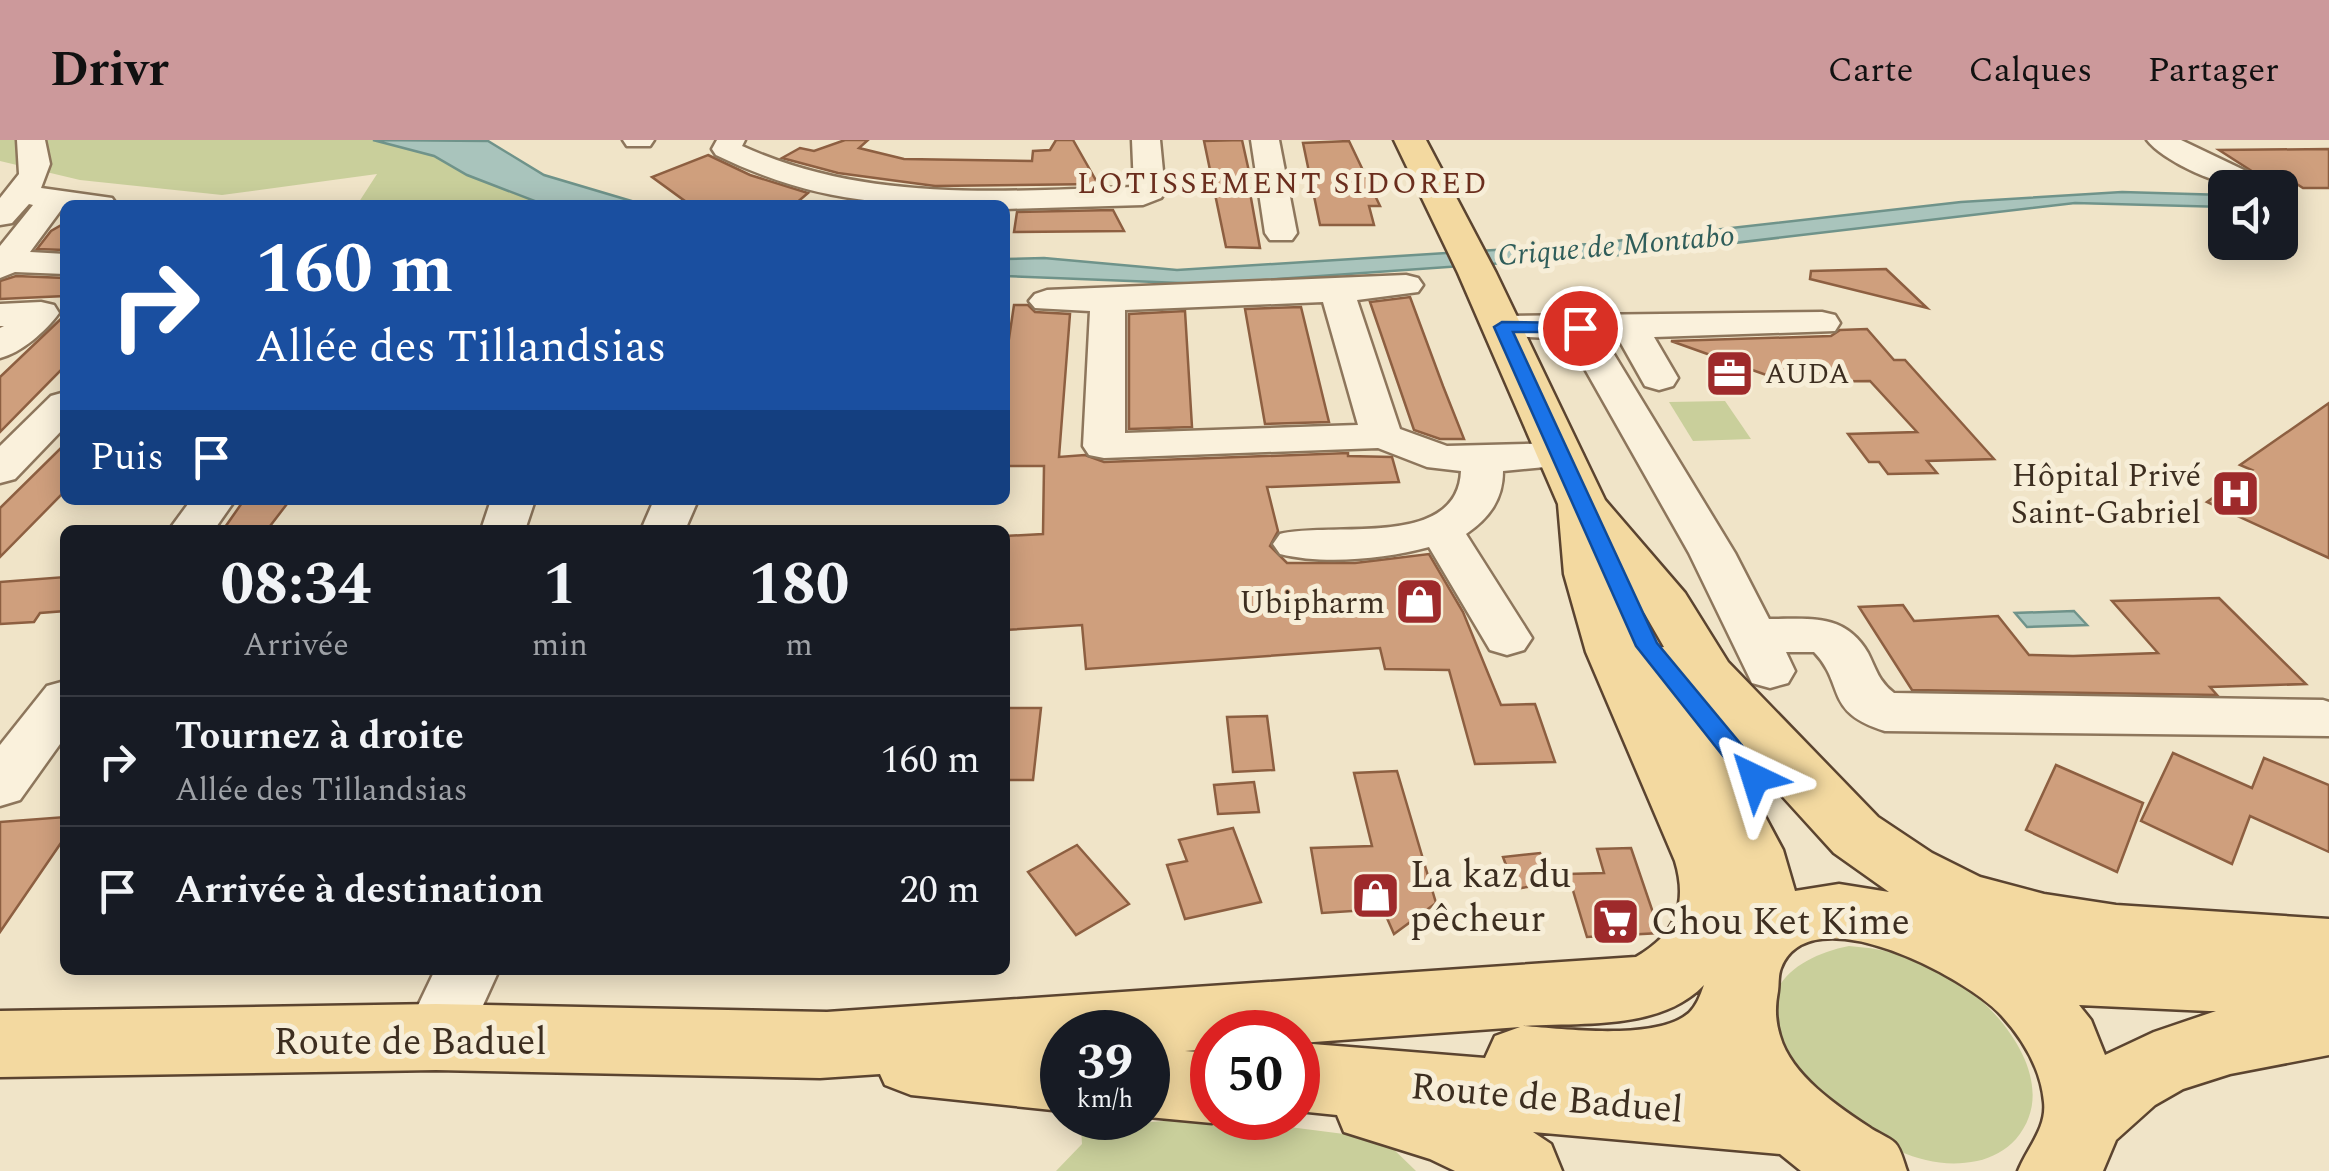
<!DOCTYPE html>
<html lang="fr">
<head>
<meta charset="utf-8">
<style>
  body { margin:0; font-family:Spectral,serif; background:#242831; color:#f1f3f6; height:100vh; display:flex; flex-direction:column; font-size:38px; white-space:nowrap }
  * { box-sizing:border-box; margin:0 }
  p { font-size:32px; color:#9ea1a6 }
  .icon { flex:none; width:55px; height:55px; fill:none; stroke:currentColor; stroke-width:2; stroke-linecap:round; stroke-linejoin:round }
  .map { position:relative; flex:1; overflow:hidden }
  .side { position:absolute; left:60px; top:385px; width:950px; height:450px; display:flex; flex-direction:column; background:#171b24; border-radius:15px; box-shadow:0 5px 25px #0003 }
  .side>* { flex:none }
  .guide { position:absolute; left:60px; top:60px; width:950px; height:305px; border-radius:15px; box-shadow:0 5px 25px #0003; background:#1a4fa0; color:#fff; overflow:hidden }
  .tools { position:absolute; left:2208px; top:30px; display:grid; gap:20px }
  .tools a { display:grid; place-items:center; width:90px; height:90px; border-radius:15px; background:#171b24; box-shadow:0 5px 25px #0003; font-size:50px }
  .speed { position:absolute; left:1040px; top:870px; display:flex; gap:20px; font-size:50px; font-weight:700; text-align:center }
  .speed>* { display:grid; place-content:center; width:130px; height:130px; border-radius:50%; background:#171b24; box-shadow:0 5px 25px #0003; line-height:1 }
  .speed small { font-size:25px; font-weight:400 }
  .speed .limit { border:15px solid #d22; background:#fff; color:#111 }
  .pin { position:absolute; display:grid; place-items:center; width:85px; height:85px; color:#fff; margin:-42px; border:5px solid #fff; border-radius:50%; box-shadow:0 2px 10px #0007 }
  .me { position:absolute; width:110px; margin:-55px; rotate:319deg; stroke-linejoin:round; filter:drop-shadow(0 0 8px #0008) }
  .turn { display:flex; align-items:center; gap:35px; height:210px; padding:0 30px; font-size:45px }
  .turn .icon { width:130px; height:130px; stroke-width:2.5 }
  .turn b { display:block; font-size:70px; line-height:85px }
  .then { display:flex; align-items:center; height:95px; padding:0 30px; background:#0003; gap:20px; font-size:38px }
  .eta { display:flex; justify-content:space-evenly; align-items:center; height:170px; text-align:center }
  .eta b { font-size:60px; font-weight:700; line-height:70px }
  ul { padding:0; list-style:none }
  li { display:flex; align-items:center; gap:30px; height:130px; padding:0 30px; border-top:2px solid #363941 }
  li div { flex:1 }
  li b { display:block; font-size:38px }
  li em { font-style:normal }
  header { display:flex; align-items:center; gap:60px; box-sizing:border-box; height:140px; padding:0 50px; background:#cc999b; color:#111 }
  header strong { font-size:48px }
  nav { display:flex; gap:55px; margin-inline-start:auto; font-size:35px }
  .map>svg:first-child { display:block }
</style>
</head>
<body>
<header>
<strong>Drivr</strong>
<nav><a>Carte</a><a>Calques</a><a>Partager</a></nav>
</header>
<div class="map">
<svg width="2329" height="1031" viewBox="0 0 2329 1031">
  <rect width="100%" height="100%" fill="#f0e4c8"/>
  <g fill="#c9cf9b">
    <polygon points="0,0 373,0 434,16 467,35 545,65 357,65 377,34 222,55 80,40 0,21"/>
    <polygon points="1725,261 1751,299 1693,301 1669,262"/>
    <path d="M 1849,806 C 1888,809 1924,818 1957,841 C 2003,872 2062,945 2016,999 C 2006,1010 1992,1018 1977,1021 C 1929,1031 1888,1008 1849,984 C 1841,979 1830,975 1823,968 C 1815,960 1808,947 1802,937 C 1795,927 1785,916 1780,905 C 1753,847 1799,816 1849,806 Z"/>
    <polygon points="1212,977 1383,999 1416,1031 1056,1031 1082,1004 1081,988"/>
  </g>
  <g fill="#a9c4bc" stroke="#6f938a" stroke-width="2.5">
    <polygon points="373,0 488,1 544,35 645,65 545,65 467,35 434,16"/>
    <polygon points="2122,52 2225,55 2225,67 2075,63 1649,113 1206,144 1005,136 1005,119 1044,118 1177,130 1589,104 1961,62"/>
    <polygon points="2074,471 2087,485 2027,487 2015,473"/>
  </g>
  <g fill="#cf9f7d" stroke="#8d5f41" stroke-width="2.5">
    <polygon points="845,0 868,0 859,8 904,19 1032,21 1033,11 1050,10 1056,0 1073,0 1098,44 935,46 838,33 782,18 800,8 814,11"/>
    <polygon points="1242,0 1250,36 1247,36 1260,108 1226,107 1204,1"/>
    <polygon points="1349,1 1380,66 1369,66 1374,85 1320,85 1303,3"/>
    <polygon points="2329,9 2329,48 2303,48 2286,37 2261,37 2219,10"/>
    <polygon points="708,15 750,35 808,53 794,65 698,65 685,61 652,37"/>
    <polygon points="1113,70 1124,91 1014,92 1017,72"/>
    <polygon points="65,83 65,110 37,109 51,91"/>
    <polygon points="1886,129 1927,168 1810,139 1811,131"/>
    <polygon points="16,136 65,138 65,156 0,159 0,141"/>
    <polygon points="1410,157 1443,246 1464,299 1440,299 1414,290 1370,162"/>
    <polygon points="1014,165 1028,165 1035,172 1070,174 1059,317 1085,315 1104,322 1348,313 1348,316 1392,317 1399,342 1267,347 1278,391 1270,406 1287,423 1355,423 1429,414 1463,472 1501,565 1535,564 1555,622 1475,624 1449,530 1385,529 1380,508 1086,529 1082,485 1005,490 1005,396 1043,394 1044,326 1005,326 1005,225"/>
    <polygon points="1301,167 1329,282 1265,284 1245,169"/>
    <polygon points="1185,171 1192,287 1129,289 1129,174"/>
    <polygon points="65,175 65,226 0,292 0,237"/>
    <polygon points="1867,189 1894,220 1905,220 1994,319 1927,321 1937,333 1888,334 1879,322 1869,322 1848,294 1917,292 1870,241 1786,242 1671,201 1831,196 1840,190"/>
    <polygon points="2329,263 2329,418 2207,362 2252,330 2240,325"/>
    <polygon points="65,304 65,351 0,417 0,368"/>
    <polygon points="244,360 290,360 267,390 223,390"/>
    <polygon points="65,437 65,471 40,473 34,482 0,484 0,442"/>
    <polygon points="2219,458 2306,544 2210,547 2217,555 1912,550 1859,467 1903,465 1914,481 1998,476 2029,515 2073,516 2158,513 2112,461"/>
    <polygon points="1005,568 1041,568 1033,640 1005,640"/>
    <polygon points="1267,576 1274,630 1233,632 1227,577"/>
    <polygon points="2173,613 2252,648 2264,618 2329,645 2329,712 2250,676 2232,724 2141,681"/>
    <polygon points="2056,625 2143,663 2117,732 2026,690"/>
    <polygon points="1397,631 1436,763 1394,794 1383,769 1322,773 1311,708 1372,706 1354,633"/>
    <polygon points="1254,642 1259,672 1218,674 1214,645"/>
    <polygon points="65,677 65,697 0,792 0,682"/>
    <polygon points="1233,688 1261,762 1185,779 1167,725 1187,721 1179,700"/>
    <polygon points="1077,705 1129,764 1076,795 1028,732"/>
    <polygon points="1631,708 1660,793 1587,797 1568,734 1604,733 1597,709"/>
    <polygon points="1540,713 1553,743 1515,749 1503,717"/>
  </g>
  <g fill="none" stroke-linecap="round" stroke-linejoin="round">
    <defs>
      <g id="minor">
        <polygon points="17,0 45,0 50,24 41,48 112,58 117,65 65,65 65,71 61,70 30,112 65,114 65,134 15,132 0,138 0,106 33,65 29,64 12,83 0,85 0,58 19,34"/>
        <polygon points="623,0 654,0 650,6 627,6"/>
        <path d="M 717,0 L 745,0 L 742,6 C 866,63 1001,51 1134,47 L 1132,0 L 1160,0 L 1165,52 L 1161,58 L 1143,65 L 1005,69 L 1005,65 C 890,65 822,66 716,15 L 712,9 Z"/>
        <polygon points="1251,0 1279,0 1297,93 1292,100 1270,100 1265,93"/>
        <path d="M 2147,0 L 2181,0 L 2248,32 L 2252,38 L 2248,44 C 2223,50 2162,20 2147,0 Z"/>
        <path d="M 1406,135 L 1418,138 L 1423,145 L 1418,152 L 1357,160 L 1400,289 L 1447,306 L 1562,303 L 1577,306 L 1583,315 L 1577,324 L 1503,331 C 1503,360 1489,378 1466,394 L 1532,498 L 1524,510 L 1507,515 L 1490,510 L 1429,407 C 1384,419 1325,425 1280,414 L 1273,404 L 1280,394 C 1331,381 1458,410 1461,331 L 1427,327 L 1378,308 L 1104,318 L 1089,315 L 1083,306 L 1090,171 L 1035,168 L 1029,161 L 1035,154 L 1047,150 ZM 1323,162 L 1358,285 L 1125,293 L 1125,170 Z"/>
        <path d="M 41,162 L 54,165 L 59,173 C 46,191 21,213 0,218 L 0,188 L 4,186 L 0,186 L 0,164 Z"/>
        <path d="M 1822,172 L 1835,175 L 1840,183 L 1835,191 L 1654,197 L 1678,238 L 1673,246 L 1659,250 L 1645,246 L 1618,198 L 1604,198 L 1735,413 L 1769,479 C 1810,479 1845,473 1868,513 C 1876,529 1879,542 1894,553 L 2323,560 L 2329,562 L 2329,596 L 1885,591 C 1823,572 1846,545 1814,512 L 1786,512 L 1795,531 L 1788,543 L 1770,548 L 1752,543 L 1689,413 L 1568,199 L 1489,195 L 1484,187 L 1489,179 L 1502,176 Z"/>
        <polygon points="65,252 65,287 15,339 0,343 0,306 51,256"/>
        <polygon points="191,360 235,360 214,390 169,390"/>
        <polygon points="491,360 535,360 525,390 481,390"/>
        <polygon points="654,360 698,360 685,390 641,390"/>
        <polygon points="65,541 65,597 20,660 0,666 0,605 47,546"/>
        <polygon points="435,830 499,830 459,918 436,927 413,918 403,897"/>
      </g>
      <path id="major" d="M 1394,0 L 1426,0 L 1496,133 L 1605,360 L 1685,453 L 1728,522 L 1878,677 L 1932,713 L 1980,737 L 2044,754 L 2116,765 L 2329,779 L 2329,915 L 2230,934 L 2183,949 L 2155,965 L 2116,1000 L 2103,1031 L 2018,1031 C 2027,1008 2047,988 2044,962 C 2041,929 2023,899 2001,875 C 1966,837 1810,754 1781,828 C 1778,835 1779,844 1778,851 C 1775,867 1775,880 1780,896 C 1791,935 1837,966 1869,987 C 1877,993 1889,997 1895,1003 C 1901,1009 1904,1023 1907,1031 L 1801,1031 L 1780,1014 L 1533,992 L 1551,1004 L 1562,1031 L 1455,1031 L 1430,1019 L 1344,992 L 1337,975 L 1298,971 L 1298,892 L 1212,892 L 1212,909 L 1185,911 L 1212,913 L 1212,978 L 1226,978 L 1212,983 L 1148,977 L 1148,892 L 1062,892 L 1062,971 L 911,955 L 885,945 L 880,934 L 820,938 L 436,930 L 0,937 L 0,871 L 436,864 L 827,872 L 1636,817 C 1676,794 1688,764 1675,721 L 1586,512 L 1564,434 L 1558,364 L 1458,133 ZM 1616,438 L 1645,474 L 1664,507 L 1640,510 ZM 1714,581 L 1834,713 L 1889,752 L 1839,744 L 1795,751 L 1783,710 ZM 1704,845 C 1700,856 1697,865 1689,873 C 1657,901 1564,889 1523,886 C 1581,882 1660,891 1704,845 ZM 2079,865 L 2209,871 L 2216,871 L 2154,892 L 2105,915 L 2091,880 ZM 1520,887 L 1495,896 L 1485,918 L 1300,903 Z"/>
    </defs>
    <use href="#minor" stroke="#8d765c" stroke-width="5"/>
    <use href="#major" stroke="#5b4430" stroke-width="5"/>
    <use href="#minor" fill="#faf1dc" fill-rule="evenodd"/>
    <use href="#major" fill="#f3d9a0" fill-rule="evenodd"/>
  </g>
  <polygon fill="#1a73e8" stroke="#114b97" stroke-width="2.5" points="1580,183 1586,184 1586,192 1513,192 1657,503 1764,632 1768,638 1764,645 1746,645 1636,506 1494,187 1502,182"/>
  <defs>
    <symbol id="office-square" viewBox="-11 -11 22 22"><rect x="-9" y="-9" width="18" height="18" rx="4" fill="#9e2a2b" stroke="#f7eed8"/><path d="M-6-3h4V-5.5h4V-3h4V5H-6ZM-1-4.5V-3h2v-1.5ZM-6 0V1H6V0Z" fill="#fff"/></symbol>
    <symbol id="hospital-square" viewBox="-11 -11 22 22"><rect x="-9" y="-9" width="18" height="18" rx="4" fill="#9e2a2b" stroke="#f7eed8"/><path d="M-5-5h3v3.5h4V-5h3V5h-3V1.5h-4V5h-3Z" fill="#fff"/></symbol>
    <symbol id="shop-square" viewBox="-11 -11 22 22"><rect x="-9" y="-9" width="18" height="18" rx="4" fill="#9e2a2b" stroke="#f7eed8"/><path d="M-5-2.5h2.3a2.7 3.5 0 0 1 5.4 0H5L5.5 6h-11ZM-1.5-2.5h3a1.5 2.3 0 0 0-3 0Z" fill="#fff"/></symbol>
    <symbol id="supermarket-square" viewBox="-11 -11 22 22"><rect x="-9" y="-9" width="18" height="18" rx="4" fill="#9e2a2b" stroke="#f7eed8"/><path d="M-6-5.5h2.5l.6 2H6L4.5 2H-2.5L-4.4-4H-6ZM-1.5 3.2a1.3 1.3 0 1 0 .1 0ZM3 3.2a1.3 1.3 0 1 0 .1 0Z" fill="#fff"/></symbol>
  </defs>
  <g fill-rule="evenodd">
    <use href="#office-square" x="1702" y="206" width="55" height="55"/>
    <use href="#hospital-square" x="2208" y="326" width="55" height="55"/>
    <use href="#shop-square" x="1392" y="434" width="55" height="55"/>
    <use href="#shop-square" x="1348" y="728" width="55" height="55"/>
    <use href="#supermarket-square" x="1588" y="754" width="55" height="55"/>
  </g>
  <g text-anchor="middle" stroke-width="10" stroke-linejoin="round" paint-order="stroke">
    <g font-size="28" fill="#3d2e20" stroke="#f7eed8" text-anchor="start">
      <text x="1765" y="243">AUDA</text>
    </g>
    <g font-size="30" letter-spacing="2.5" fill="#6b2e1e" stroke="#f7eed8">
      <text x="1283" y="53">LOTISSEMENT SIDORED</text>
    </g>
    <g font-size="30" font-style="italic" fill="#2f5d5a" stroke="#f7eed8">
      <text transform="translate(1616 105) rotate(-5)" y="10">Crique de Montabo</text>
    </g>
    <g font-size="32" fill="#3d2e20" stroke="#f7eed8" text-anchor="end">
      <text x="2201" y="346">Hôpital Privé<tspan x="2201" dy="37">Saint-Gabriel</tspan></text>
      <text x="1385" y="473">Ubipharm</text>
    </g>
    <g font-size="38" fill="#3d2e20" stroke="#f7eed8" text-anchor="start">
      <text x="1410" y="747">La kaz du<tspan x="1410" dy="44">pêcheur</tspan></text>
      <text x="1651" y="794">Chou Ket Kime</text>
    </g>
    <g font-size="38" fill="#3d2e20" stroke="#f7eed8">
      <text x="410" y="914">Route de Baduel</text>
      <text transform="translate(1547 957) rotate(5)" y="13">Route de Baduel</text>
    </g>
  </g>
</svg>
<div class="tools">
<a><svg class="icon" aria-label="sound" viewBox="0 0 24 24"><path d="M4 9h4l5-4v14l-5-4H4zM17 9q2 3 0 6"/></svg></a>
</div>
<div class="speed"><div>39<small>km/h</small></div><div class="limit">50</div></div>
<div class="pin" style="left:1580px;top:188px;background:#d93025"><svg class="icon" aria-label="arrive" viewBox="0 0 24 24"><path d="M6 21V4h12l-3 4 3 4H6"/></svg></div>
<svg class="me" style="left:1755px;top:638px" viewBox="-20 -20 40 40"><path d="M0-17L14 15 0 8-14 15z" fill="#1a73e8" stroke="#fff" stroke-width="4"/></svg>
<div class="guide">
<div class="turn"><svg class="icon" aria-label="right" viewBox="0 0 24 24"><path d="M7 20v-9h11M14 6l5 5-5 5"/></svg><div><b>160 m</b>Allée des Tillandsias</div></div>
<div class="then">Puis<svg class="icon" aria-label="arrive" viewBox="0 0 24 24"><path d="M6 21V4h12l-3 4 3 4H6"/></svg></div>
</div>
<section class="side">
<div class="eta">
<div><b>08:34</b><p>Arrivée</p></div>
<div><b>1</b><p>min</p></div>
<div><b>180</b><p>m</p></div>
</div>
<ul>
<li><svg class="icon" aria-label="right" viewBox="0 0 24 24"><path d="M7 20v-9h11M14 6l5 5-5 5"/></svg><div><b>Tournez à droite</b><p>Allée des Tillandsias</p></div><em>160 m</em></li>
<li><svg class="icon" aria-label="arrive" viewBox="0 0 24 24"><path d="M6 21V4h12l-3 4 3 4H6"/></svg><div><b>Arrivée à destination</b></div><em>20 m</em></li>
</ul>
</section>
</div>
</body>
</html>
